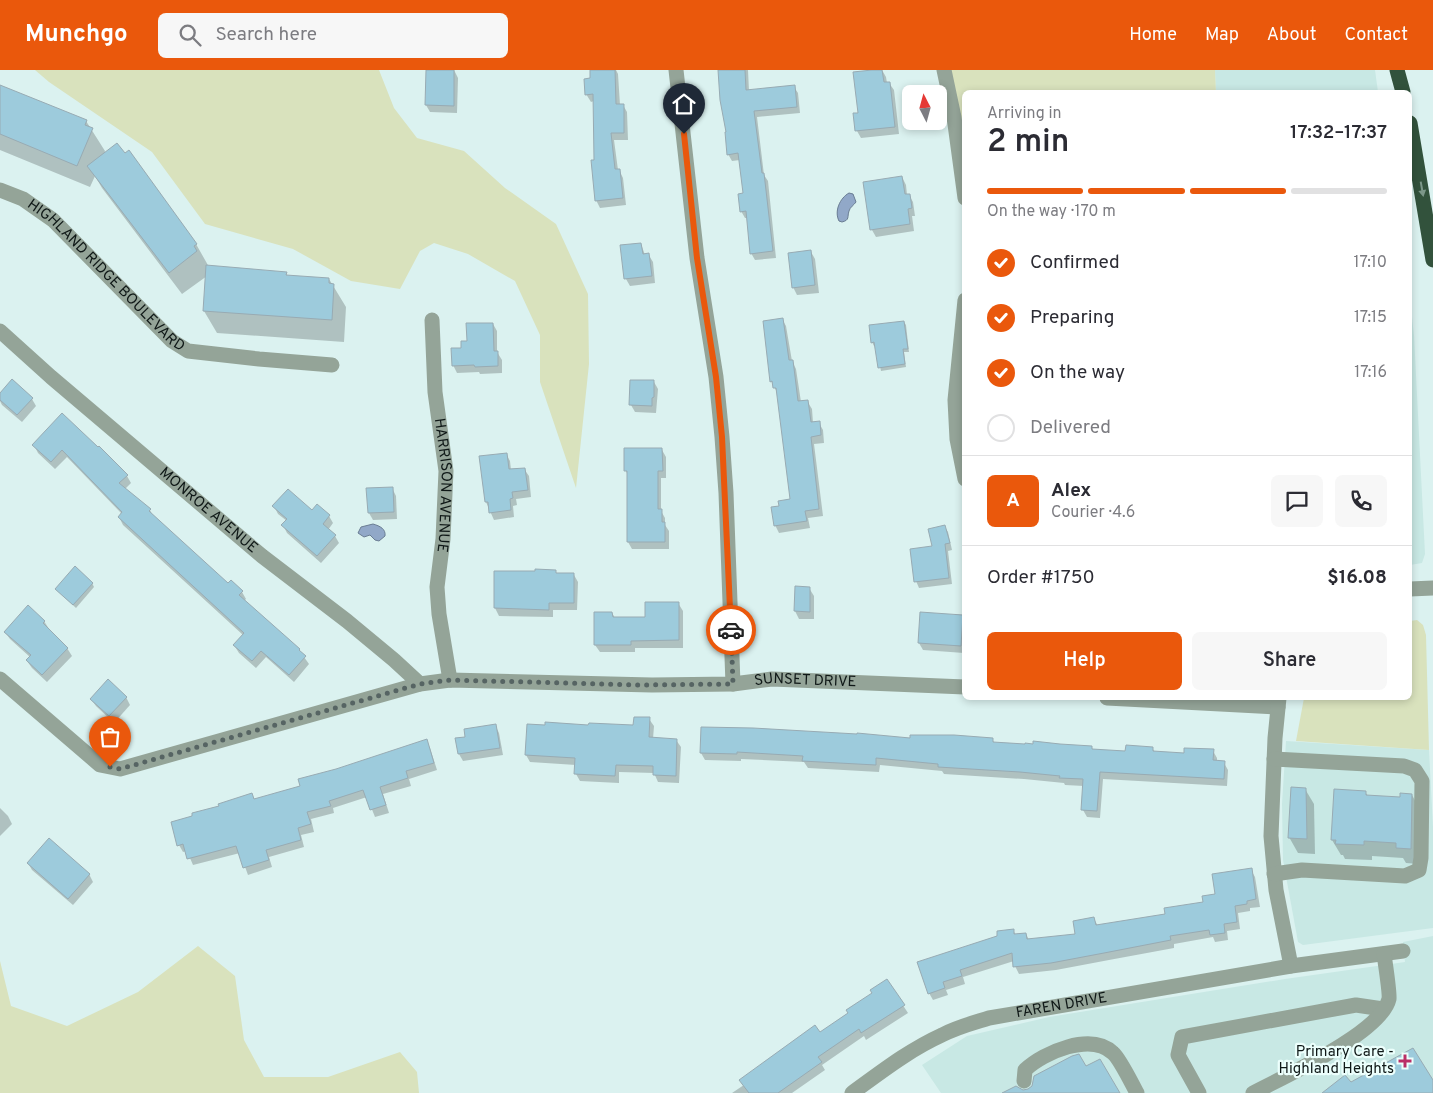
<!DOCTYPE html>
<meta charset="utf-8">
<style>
body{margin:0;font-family:Overpass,sans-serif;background:#f7f7f7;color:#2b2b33;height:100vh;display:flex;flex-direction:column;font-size:19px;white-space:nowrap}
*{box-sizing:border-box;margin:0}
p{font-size:16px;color:#7c7c81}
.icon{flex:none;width:28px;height:28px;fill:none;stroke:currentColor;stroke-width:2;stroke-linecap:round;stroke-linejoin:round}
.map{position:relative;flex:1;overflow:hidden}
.details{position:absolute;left:962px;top:20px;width:450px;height:610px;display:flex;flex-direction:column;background:#fff;border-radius:8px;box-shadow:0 2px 8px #0003}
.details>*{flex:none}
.needle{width:32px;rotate:354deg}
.tools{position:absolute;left:902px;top:15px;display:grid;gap:10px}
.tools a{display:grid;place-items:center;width:45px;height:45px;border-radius:8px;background:#fff;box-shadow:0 2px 8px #0003;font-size:25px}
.pin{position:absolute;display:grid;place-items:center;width:42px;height:42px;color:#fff;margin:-51px -21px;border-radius:50% 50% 50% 0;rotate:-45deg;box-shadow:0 0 5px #0007}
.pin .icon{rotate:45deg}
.courier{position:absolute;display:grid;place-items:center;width:50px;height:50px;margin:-25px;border:4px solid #ea580c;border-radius:50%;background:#fff;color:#222;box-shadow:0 1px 6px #0007}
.summary em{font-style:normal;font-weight:600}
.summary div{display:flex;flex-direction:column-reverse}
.summary{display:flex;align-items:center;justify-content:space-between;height:85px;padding:0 25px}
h1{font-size:32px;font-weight:600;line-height:38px}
.bar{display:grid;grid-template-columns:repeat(4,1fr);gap:8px 5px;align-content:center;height:60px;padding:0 25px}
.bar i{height:6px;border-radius:4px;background:#e1e1e2}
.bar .selected{background:#ea580c}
.bar p{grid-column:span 4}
.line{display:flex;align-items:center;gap:12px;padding:0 25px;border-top:1px solid #e1e1e2}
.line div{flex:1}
.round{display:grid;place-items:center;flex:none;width:52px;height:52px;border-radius:8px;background:#f7f7f7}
ol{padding:0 25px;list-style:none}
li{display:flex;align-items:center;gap:15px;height:55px}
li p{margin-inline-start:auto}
li .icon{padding:5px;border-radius:50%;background:#ea580c;color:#fff;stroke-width:4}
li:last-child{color:#7c7c81}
li i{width:28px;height:28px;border:2px solid #e1e1e2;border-radius:50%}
.cta{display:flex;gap:10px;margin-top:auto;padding:10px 25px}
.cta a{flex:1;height:58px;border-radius:8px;background:#ea580c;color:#fff;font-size:20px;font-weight:600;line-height:58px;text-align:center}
.cta a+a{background:#f7f7f7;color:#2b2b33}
header{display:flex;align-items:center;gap:30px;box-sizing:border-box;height:70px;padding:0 25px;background:#ea580c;color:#fff}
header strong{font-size:24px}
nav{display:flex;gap:28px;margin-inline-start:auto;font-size:18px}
.search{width:350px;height:45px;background:#f7f7f7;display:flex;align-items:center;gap:12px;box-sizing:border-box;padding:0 18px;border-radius:8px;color:#7c7c81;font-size:19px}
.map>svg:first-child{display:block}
.built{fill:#c8e8e4}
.green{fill:#d9e2bd}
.water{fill:#91a8c8;stroke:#6a7d93}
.shadow{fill:#0003}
.building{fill:#9dcbdc;stroke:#98abb3}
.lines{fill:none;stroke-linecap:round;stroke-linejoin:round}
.minor{stroke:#94a498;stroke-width:15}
.highway{stroke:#32523c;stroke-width:15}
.oneway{fill:#7c9789}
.done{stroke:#566463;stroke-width:5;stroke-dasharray:0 9}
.route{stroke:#ea580c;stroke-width:6}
.poi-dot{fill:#ba2f67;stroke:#ecfffc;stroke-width:2}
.labels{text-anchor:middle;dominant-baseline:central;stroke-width:4.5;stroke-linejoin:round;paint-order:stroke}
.street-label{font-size:15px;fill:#0f1817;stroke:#ecfffc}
.poi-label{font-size:15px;fill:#0f1817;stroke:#ecfffc;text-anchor:end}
</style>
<header>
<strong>Munchgo</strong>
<div class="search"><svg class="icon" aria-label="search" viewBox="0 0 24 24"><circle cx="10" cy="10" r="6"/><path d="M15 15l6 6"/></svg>Search here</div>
<nav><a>Home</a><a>Map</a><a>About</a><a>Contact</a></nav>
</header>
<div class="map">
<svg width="1433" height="1023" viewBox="0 0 1433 1023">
<rect width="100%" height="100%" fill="#dbf2f0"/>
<g class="built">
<polygon points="1215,0 1375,0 1378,22 1216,22"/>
<polygon points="1410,230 1414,265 1425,484 1422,493 1410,495"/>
<polygon points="1286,671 1429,680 1433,757 1433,858 1303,875 1298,872 1283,790 1282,734"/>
<polygon points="1433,866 1433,1023 941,1023 922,995 967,966 1049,947 1285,909 1405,892 1403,872"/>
</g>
<g class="green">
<polygon points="35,0 379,0 394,38 417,68 464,81 505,118 556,154 588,224 589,294 576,418 540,312 540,265 515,211 468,184 434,173 420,181 400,219 351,211 293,179 205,154 152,82 49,12"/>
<polygon points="950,0 1215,0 1216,22 965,22 965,67"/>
<polygon points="1417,550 1423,555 1426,565 1429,680 1296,671 1304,628 1410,628 1410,551"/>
<polygon points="198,876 235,906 244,970 264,1007 328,1007 400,982 417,1002 419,1023 0,1023 0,891 11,936 67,956 138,922"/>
</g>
<g class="water">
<path d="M 849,123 L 853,124 L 856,132 C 854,135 850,137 849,141 C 847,147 850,150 842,152 L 839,151 C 834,141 840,128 849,123 Z"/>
<path d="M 373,454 C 380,456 386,459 385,466 L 379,471 L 375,470 L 370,465 L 364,467 L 358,463 L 361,457 Z"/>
</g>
<g class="shadow">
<polygon points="427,0 454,0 458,8 457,43 430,42 426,35"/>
<polygon points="591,0 616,0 618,4 620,35 623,35 627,42 628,70 614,70 618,100 619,100 623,108 626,135 600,138 596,130 594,31 591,32 586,24 592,9"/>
<polygon points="720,0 748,0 749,21 794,17 798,23 800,43 757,47 764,105 768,111 776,188 755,190 751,183 747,148 745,148 741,141 745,125 740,90 732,91 728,84"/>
<polygon points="882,0 886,7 887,13 889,13 894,20 899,64 861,68 857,61 855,44 859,44"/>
<polygon points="0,16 86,51 105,81 104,85 196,174 209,197 286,203 287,206 329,209 346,237 344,272 217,263 204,241 207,206 182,224 102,118 95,106 90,117 0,80"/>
<polygon points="902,107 906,115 907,125 909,125 913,132 915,146 912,146 914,161 876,167 872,160"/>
<polygon points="641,174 645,185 648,184 653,192 655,213 630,216 626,209"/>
<polygon points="811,182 815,189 819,223 797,225 793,217"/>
<polygon points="782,249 786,256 792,291 796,299 801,332 807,331 812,339 813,353 819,353 823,360 824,373 814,374 823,446 808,448 810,458 779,463 775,455 780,437 792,430 778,324 771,311"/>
<polygon points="904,252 906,255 909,282 904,282 906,297 881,301 876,276 874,276 872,272"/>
<polygon points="493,254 497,261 497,282 502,290 502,303 480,304 479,302 457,303 453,295 462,279"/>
<polygon points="654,312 658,319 656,343 635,342 631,335"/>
<polygon points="0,325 32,329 36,336 22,352 2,335 0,331"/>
<polygon points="62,345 127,406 131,413 125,419 150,440 154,448 228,514 242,522 246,529 244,531 299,580 309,594 294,612 266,587 256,598 239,583 234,575 243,565 123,455 119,447 122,444 67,387 55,399 38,383 34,375"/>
<polygon points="626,380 662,380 666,387 666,408 661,408 661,441 665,448 665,455 669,461 669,479 632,479 628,472 628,406 626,401"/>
<polygon points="506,384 510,391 511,400 524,399 529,406 531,427 516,429 517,435 513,436 514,447 494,450 486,432 481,387"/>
<polygon points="392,418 396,426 397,449 373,450 369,443"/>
<polygon points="274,436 312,442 329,446 333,453 328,460 335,466 339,473 321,493 287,463 283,455 287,451 278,444"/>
<polygon points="944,456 948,462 952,480 948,481 952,514 919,518 916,511"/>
<polygon points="555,501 557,504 574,505 578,512 577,540 553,540 553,547 499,546 495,538 496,502"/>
<polygon points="92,513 94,517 76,538 56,519"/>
<polygon points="796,517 809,518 814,526 814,549 799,549 795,541"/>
<polygon points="678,533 683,541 683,578 635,578 635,582 600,582 595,575 612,543 615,548 647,548"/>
<polygon points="963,547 965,550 964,583 923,580 919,573"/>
<polygon points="44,551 49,559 67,578 72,586 47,612 32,598 27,591 30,587 10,569 5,562"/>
<polygon points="126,627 130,635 114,653 96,636 91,629"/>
<polygon points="649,649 654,656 653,669 676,670 681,677 679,713 658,712 654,703 619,702 619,713 580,711 576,704 576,695 530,692 526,685 635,657"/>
<polygon points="495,655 499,663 503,685 463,691 459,684 467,668"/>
<polygon points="911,669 992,669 995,674 1091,677 1094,681 1126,683 1152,678 1155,682 1185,684 1213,681 1217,688 1217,692 1224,693 1228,700 1227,716 1103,709 1100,748 1087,747 1083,740 1084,716 1065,715 1064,713 1024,709 944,704 942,701 880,695 879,702 808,698 804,692 741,689 741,691 705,690 701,683"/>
<polygon points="426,671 430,678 437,700 409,709 411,716 383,724 389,743 375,747 367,727 333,738 334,743 311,749 314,762 301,765 304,777 269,787 272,797 248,805 240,783 193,795 187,781 183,782 179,775 220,737 252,725 255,730 301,717 336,700"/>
<polygon points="1305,719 1314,734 1315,784 1298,783 1289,767"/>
<polygon points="1365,722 1368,726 1401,728 1412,725 1420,740 1419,794 1406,793 1403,788 1372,786 1372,790 1345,789 1343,785 1341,785 1332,770"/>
<polygon points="0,738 8,746 12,754 0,766"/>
<polygon points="28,793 89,804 93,812 73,835 32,800"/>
<polygon points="1251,800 1255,807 1260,837 1250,838 1250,841 1238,843 1240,859 1227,861 1228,870 1215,872 1213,867 1174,874 1174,878 1109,890 1056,900 1019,904 1015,896 1014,891 963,907 965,914 946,920 948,925 933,930 929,923 998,867 1013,860 1016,865 1026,864 1029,870 1076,865 1094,849 1098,856 1167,845 1204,833"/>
<polygon points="887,911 908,943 866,970 864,966 822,995 825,1000 792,1023 732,1023 849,944"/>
</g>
<g class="building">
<polygon points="426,0 454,0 454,36 425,35"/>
<polygon points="590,0 615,0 616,34 624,34 624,63 611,63 615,99 620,99 623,128 595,131 591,90 594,90 593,24 585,25 584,9 590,8"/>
<polygon points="718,0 745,0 746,20 795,15 797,37 754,41 762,103 764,103 773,181 750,184 746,141 740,142 738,124 743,123 738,83 727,85 725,62 726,62 720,30"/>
<polygon points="872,0 882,0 884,12 890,12 895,57 855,61 853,43 858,43 853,2"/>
<polygon points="0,15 87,50 85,55 93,58 77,96 0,64"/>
<polygon points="117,73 125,83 129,80 197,174 194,176 197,181 169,203 87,96"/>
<polygon points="902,106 905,124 910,124 912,138 908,139 910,154 870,160 863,112"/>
<polygon points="641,173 643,184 649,183 652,206 624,209 620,175"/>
<polygon points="811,180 815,215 792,218 788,183"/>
<polygon points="206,195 287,202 286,205 329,208 329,213 334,214 332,250 203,241"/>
<polygon points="783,248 789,290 793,290 798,331 808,330 811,352 820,351 821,365 811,367 819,439 805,441 807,451 774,456 771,437 779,436 778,431 790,429 776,318 773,318 772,311 770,312 763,251"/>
<polygon points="904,251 908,279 903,279 905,294 878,298 874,272 871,273 869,255"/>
<polygon points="466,253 493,253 494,281 498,281 498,296 475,297 474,295 452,296 451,278 461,278 461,271 467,271"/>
<polygon points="12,309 33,328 17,345 0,330 0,323"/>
<polygon points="630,310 654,310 654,327 652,328 652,336 629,335"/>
<polygon points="62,343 98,377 99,376 128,405 119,413 151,439 149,441 228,513 231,510 243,521 239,525 300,579 299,580 306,586 289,605 261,581 252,591 233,575 244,563 118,447 122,442 62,380 51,392 32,375"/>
<polygon points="624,378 662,378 663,401 658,401 658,439 662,439 662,452 665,452 665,472 627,472 627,401 624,401"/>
<polygon points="507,383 509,399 525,398 528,420 512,422 513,428 510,429 511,440 489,443 488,432 485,432 479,386"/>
<polygon points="393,417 394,442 368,443 366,418"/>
<polygon points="288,419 312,440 317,434 330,445 323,454 336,465 317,486 281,455 287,449 272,436"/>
<polygon points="945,455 950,473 945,474 949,508 914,512 910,479 932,476 928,459"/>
<polygon points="75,496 93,513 73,535 55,519"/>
<polygon points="535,499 556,500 556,503 574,503 574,533 549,533 549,540 494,538 494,501 535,501"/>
<polygon points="795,516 810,517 810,542 794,541"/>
<polygon points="645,532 679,532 679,570 631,571 631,575 594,575 594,542 612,542 613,547 645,547"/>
<polygon points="28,535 45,551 43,553 68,578 42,605 26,590 31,585 4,562"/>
<polygon points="920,542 963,545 961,576 918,573"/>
<polygon points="108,609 127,627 109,646 90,629"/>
<polygon points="634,647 650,647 649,667 677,669 676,706 653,705 653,696 616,695 615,706 574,704 575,688 525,685 527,654 545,655 545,652 588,655 589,653 633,655"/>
<polygon points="496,654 500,678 458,684 455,668 465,667 464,659"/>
<polygon points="701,657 753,658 857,664 857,663 910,668 910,665 954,665 993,668 993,672 1025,674 1025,673 1033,674 1033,671 1060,674 1092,676 1092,679 1125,681 1126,675 1153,677 1153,681 1184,683 1184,678 1214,679 1213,690 1225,691 1224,709 1100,702 1097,741 1081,740 1083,709 1059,708 1060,706 1020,702 938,697 938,694 876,688 876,695 802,691 803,686 737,682 737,684 700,683"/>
<polygon points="427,669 434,693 406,701 408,708 380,717 386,735 370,740 363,720 329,731 331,736 307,742 311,754 298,758 301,770 266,780 269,790 243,798 236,776 187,789 183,774 177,776 171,752 192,746 192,743 219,736 218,734 252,723 254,729 300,716 298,709 336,699"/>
<polygon points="1291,717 1306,718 1307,769 1288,768"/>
<polygon points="1334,719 1366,721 1366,725 1400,727 1400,723 1412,724 1411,779 1396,778 1396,773 1364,771 1364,775 1335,774 1336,770 1331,770"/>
<polygon points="49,768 90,804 68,829 27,793"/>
<polygon points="1252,798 1256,829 1247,831 1247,834 1235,836 1237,852 1224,854 1225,863 1210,865 1209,860 1170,866 1171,870 1104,883 1051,893 1013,897 1012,883 960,900 962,906 943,912 945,918 928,924 917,892 997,866 997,861 1014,859 1014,864 1026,863 1027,869 1075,864 1073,851 1094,847 1096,855 1165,844 1164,838 1203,832 1202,826 1215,824 1212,804"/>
<polygon points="887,909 905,935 861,963 859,959 818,987 822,992 778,1023 749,1023 739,1010 815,955 820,962 848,943 846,940 872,923 870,920"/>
<polygon points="1413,978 1433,1010 1433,1023 1322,1023 1345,1005 1351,1012"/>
<polygon points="1079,984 1086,996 1100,989 1120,1023 1002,1023 1016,1016 1023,1020 1028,1019 1032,1016 1034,1006 1072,986"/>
</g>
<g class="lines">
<g class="minor">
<polyline points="676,0 697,188 716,307 722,367 726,423 733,614"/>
<polyline points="944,0 954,47 965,128"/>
<path id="s1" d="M 0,120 L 23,129 L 53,150 L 172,271 L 188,281 L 259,289 L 332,295"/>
<polyline points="965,230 955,330 957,369 965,409"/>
<path id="s2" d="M 432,250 L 435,322 L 446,401 L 443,469 L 437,517 L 439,544 L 450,610"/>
<path id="s3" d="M 0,261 L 51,307 L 262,486 L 347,551 L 394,590 L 420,614"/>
<polyline points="1410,519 1433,518"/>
<path id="s4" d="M 0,609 L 100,695 L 120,699 L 420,614 L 450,610 L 652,615 L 733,614 L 772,609 L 965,617"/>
<polyline points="1107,628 1278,637"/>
<polyline points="1279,628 1275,668 1271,766 1276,820 1291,896"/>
<polyline points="1274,689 1404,696 1415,700 1422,711 1421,788 1419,800 1405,806 1302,800 1274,804"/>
<path d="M 1024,1011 L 1025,1000 C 1044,982 1091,962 1113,983 C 1120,989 1132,1014 1137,1023"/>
<path id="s5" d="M 852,1023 C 881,1002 909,980 942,965 C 957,957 973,953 989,948 L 1291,896 L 1403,881"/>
<polyline points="1199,1023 1178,985 1182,967 1356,935 1383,939"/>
<path d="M 1253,1023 C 1283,1007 1381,963 1389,929 C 1390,923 1385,892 1384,884"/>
</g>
<g class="highway">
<polyline points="1397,0 1403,22"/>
<polyline points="1410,53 1433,190"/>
</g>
</g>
<defs><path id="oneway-solid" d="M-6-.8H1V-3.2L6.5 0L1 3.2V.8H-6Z" transform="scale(1.25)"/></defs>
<use class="oneway" href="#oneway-solid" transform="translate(1422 119) rotate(80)"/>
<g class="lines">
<polyline class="done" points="110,697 120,699 420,614 450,610 640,615 733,614 731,560"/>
<polyline class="route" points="684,64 697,188 716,307 722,367 731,560"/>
</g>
<path class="poi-dot" d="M1402.5 983.5h5v5h5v5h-5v5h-5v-5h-5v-5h5z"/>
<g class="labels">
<g class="street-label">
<text stroke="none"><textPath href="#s1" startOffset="138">HIGHLAND RIDGE BOULEVARD</textPath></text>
<text stroke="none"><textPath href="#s2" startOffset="166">HARRISON AVENUE</textPath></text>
<text stroke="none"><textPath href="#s3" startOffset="275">MONROE AVENUE</textPath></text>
<text stroke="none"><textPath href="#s4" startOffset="850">SUNSET DRIVE</textPath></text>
<text stroke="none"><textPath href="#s5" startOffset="231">FAREN DRIVE</textPath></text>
</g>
<g class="poi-label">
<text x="1394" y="982">Primary Care -<tspan x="1394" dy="17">Highland Heights</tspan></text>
</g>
</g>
</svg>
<div class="tools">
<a><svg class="needle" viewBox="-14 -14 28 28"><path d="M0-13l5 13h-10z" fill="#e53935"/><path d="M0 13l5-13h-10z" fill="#7c7c81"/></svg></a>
</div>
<div class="pin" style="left:110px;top:697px;background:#ea580c"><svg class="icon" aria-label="bag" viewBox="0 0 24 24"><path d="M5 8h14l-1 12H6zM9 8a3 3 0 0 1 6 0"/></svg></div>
<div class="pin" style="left:684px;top:64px;background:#1f2937"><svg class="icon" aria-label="home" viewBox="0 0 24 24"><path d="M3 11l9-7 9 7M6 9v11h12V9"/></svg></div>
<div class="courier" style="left:731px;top:560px"><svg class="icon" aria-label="car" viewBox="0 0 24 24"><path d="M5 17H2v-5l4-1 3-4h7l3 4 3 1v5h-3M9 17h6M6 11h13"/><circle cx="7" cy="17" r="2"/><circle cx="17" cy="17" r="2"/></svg></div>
<section class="details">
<div class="summary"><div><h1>2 min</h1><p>Arriving in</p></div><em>17:32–17:37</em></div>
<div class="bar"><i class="selected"></i><i class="selected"></i><i class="selected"></i><i></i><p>On the way · 170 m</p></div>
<ol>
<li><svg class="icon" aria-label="check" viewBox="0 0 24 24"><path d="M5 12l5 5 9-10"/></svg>Confirmed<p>17:10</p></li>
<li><svg class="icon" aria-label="check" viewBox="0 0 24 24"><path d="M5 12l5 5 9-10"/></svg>Preparing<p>17:15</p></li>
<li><svg class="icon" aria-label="check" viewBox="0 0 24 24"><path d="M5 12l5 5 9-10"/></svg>On the way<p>17:16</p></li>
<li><i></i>Delivered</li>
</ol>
<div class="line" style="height:90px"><b class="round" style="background:#ea580c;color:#fff">A</b><div><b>Alex</b><p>Courier · 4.6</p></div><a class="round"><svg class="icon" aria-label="chat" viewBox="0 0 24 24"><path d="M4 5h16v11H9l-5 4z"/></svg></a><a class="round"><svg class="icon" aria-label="phone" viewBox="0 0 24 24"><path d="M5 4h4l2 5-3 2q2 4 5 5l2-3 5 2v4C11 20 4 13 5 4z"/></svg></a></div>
<div class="line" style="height:65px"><div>Order #1750</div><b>$16.08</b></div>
<div class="cta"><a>Help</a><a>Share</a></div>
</section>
</div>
